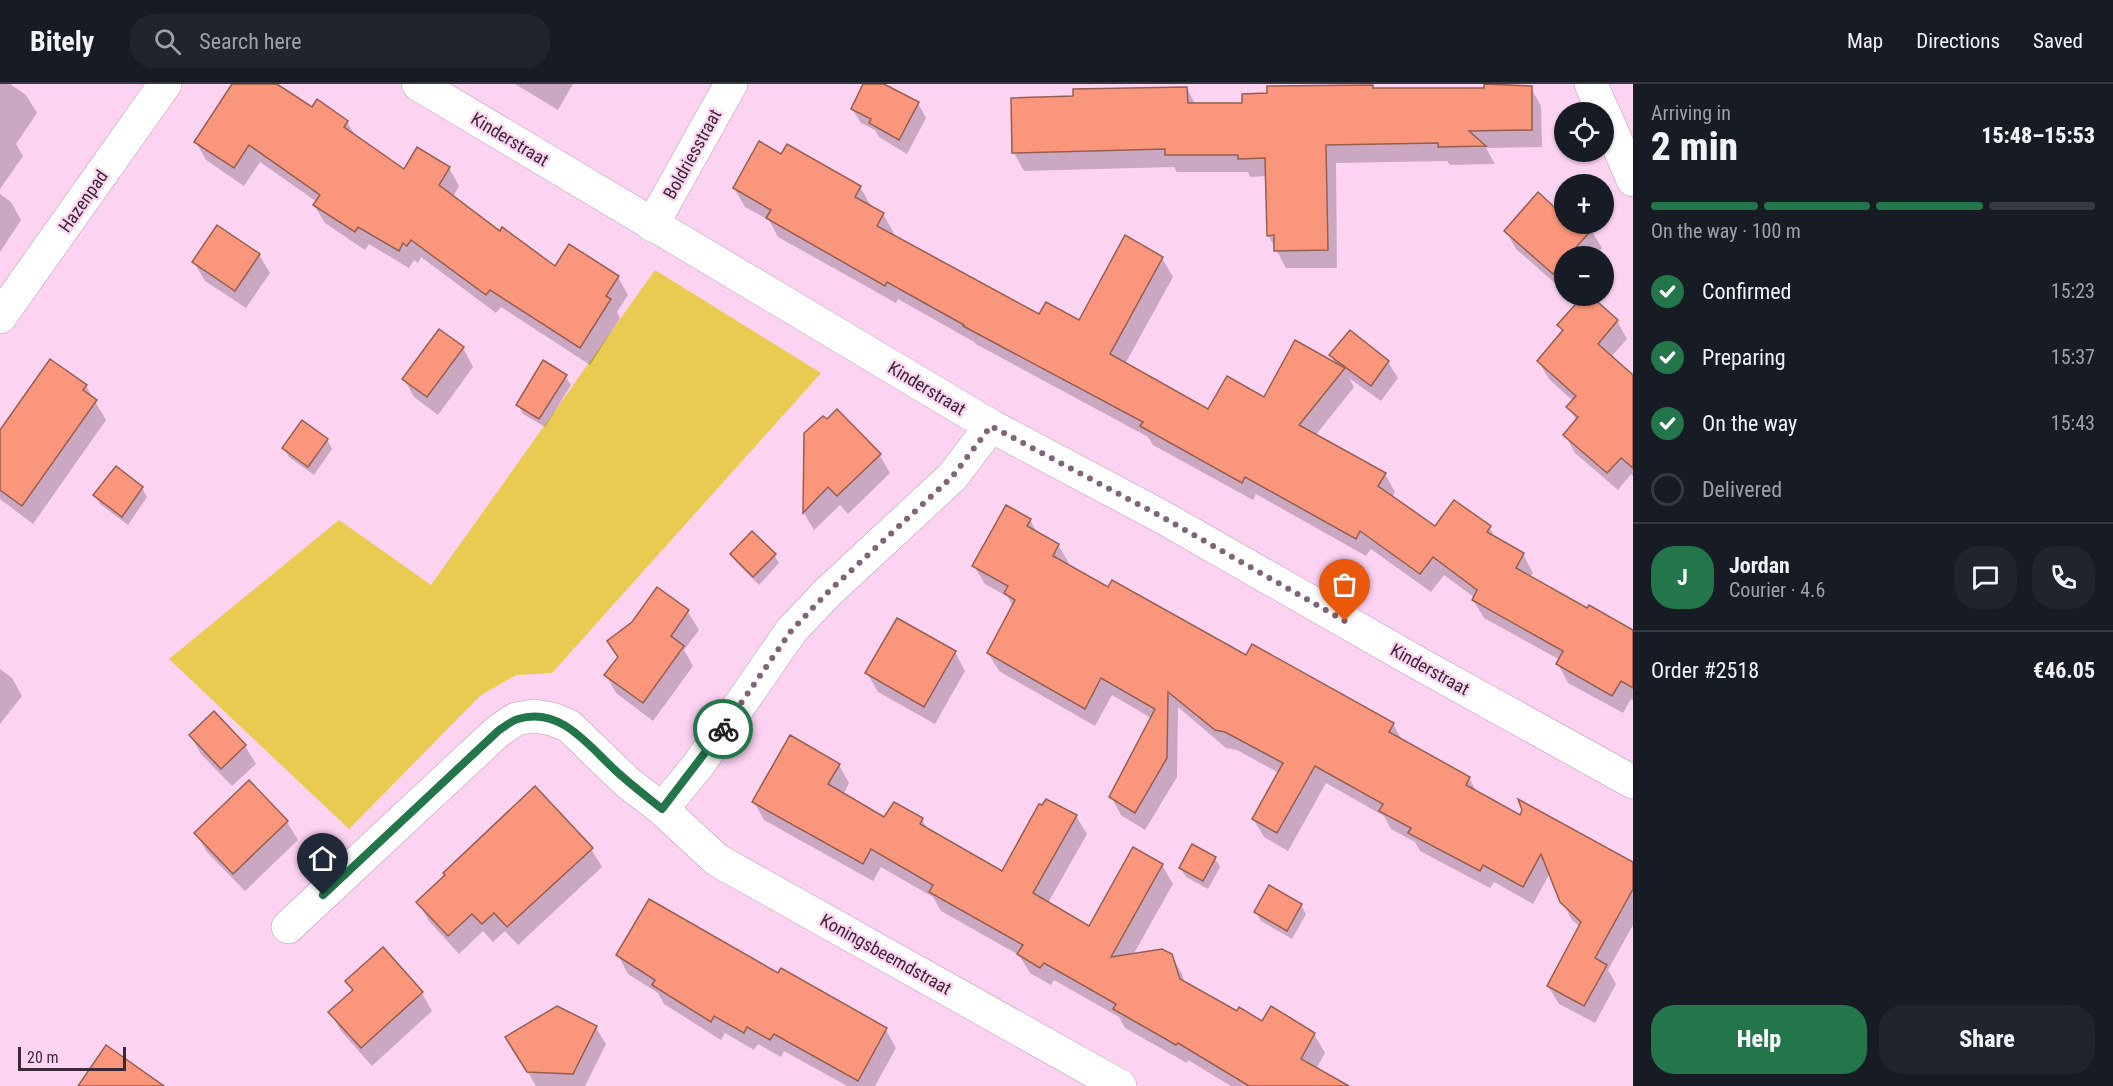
<!DOCTYPE html>
<meta charset="utf-8">
<style>
body{margin:0;font-family:"Roboto Condensed",sans-serif;background:#20242c;color:#f1f3f6;height:100vh;display:flex;flex-direction:column;font-size:22px;white-space:nowrap}
*{box-sizing:border-box;margin:0}
p{font-size:20px;color:#9ea1a6}
.icon{flex:none;width:33px;height:33px;fill:none;stroke:currentColor;stroke-width:2;stroke-linecap:round;stroke-linejoin:round}
.map{position:relative;flex:1;overflow:hidden}
.side{display:flex;flex-direction:column;background:#171b24;width:480px}
.side>*{flex:none}
.controls{position:absolute;left:1554px;top:18px;display:grid;gap:12px}
.controls a{display:grid;place-items:center;width:60px;height:60px;border-radius:50%;background:#171b24;box-shadow:0 2px 4px #0004;font-size:30px}
.scale{position:absolute;left:18px;bottom:15px;width:108px;box-sizing:border-box;padding-left:6px;border:3px solid #3c2938;border-top:0;font-size:16px;line-height:21px;white-space:nowrap;color:#3c2938;-webkit-text-stroke:4px #fdd3f2;paint-order:stroke}
.pin{position:absolute;display:grid;place-items:center;width:51px;height:51px;color:#fff;margin:-62px -26px;border-radius:50% 50% 50% 0;rotate:-45deg;box-shadow:0 0 6px #0007}
.pin .icon{rotate:45deg}
.courier{position:absolute;display:grid;place-items:center;width:60px;height:60px;margin:-30px;border:4px solid #227649;border-radius:50%;background:#fff;color:#222;box-shadow:0 2px 8px #0007}
.head em{font-style:normal;font-weight:800}
.head div{display:flex;flex-direction:column-reverse}
.head{display:flex;align-items:center;justify-content:space-between;height:102px;padding:0 18px}
h1{font-size:39px;font-weight:800;line-height:45px}
.bar{display:grid;grid-template-columns:repeat(4,1fr);gap:9px 6px;align-content:center;height:72px;padding:0 18px}
.bar i{height:8px;border-radius:4px;background:#363941}
.bar .current{background:#227649}
.bar p{grid-column:span 4}
.line{display:flex;align-items:center;gap:15px;padding:0 18px;border-top:2px solid #363941}
.line div{flex:1}
.round{display:grid;place-items:center;flex:none;width:63px;height:63px;border-radius:24px;background:#20242c}
ol{padding:0 18px;list-style:none}
li{display:flex;align-items:center;gap:18px;height:66px}
li p{margin-inline-start:auto}
li .icon{padding:6px;border-radius:50%;background:#227649;color:#fff;stroke-width:4}
li:last-child{color:#9ea1a6}
li i{width:33px;height:33px;border:3px solid #363941;border-radius:50%}
.button{display:flex;gap:12px;margin-top:auto;padding:12px 18px}
.button a{flex:1;height:69px;border-radius:24px;background:#227649;color:#fff;font-size:24px;font-weight:800;line-height:69px;text-align:center}
.button a+a{background:#20242c;color:#f1f3f6}
header{display:flex;align-items:center;gap:36px;box-sizing:border-box;height:84px;padding:0 30px;background:#171b24;border-bottom:2px solid #363941}
header strong{font-size:28px}
nav{display:flex;gap:33px;margin-inline-start:auto;font-size:21px}
.search{width:420px;height:54px;background:#20242c;display:flex;align-items:center;gap:15px;box-sizing:border-box;padding:0 21px;border-radius:24px;color:#9ea1a6;font-size:22px}
main{display:flex;flex:1;min-height:0}
.map>svg:first-child{display:block}
.green{fill:#e9cb52}
.shadow{fill:#0003}
.building{fill:#fa967b;stroke:#965e50;stroke-width:1.5}
.lines{fill:none;stroke-linecap:round;stroke-linejoin:round}
.minor-casing{stroke:#c594b9;stroke-width:34}
.minor{stroke:#fff;stroke-width:33}
.done{stroke:#806479;stroke-width:6;stroke-dasharray:0 10.8}
.route{stroke:#227649;stroke-width:8}
.labels{text-anchor:middle;dominant-baseline:central;stroke-width:4.5;stroke-linejoin:round;paint-order:stroke}
.street-label{font-size:18px;fill:#3c2938;stroke:#fdd3f2}
</style>
<header>
<strong>Bitely</strong>
<div class="search"><svg class="icon" aria-label="search" viewBox="0 0 24 24"><circle cx="10" cy="10" r="6"/><path d="M15 15l6 6"/></svg>Search here</div>
<nav><a>Map</a><a>Directions</a><a>Saved</a></nav>
</header>
<main>
<div class="map">
<svg width="1633" height="1002" viewBox="0 0 1633 1002">
<rect width="100%" height="100%" fill="#fdd3f2"/>
<polygon class="green" points="655,186 821,289 552,589 516,591 481,611 349,745 169,575 339,436 431,501"/>
<g class="shadow">
<polygon points="0,0 10,0 26,11 37,29 16,60 23,72 0,105"/>
<polygon points="234,0 274,0 312,25 347,38 356,53 404,87 449,84 459,102 453,113 500,149 555,184 618,193 628,211 617,228 620,234 590,281 501,223 496,229 421,173 418,179 414,176 409,184 369,160 365,166 325,139 314,121 317,118 260,78 244,102 206,76 196,58"/>
<polygon points="515,0 573,0 558,26"/>
<polygon points="865,0 881,0 918,19 926,34 907,70 879,53 875,46 861,39 852,25"/>
<polygon points="1509,0 1511,4 1531,4 1541,22 1542,63 1486,64 1495,80 1450,81 1447,77 1336,79 1337,184 1286,184 1268,151 1267,92 1250,93 1248,88 1177,88 1174,83 1024,87 1014,69 1075,13 1187,5 1196,21 1244,21 1374,6 1486,5 1486,1"/>
<polygon points="782,72 860,103 871,122 883,130 894,149 892,152 1040,232 1079,238 1162,174 1173,193 1125,280 1209,327 1264,315 1336,281 1331,271 1388,278 1398,294 1381,317 1349,294 1354,303 1315,352 1385,390 1395,408 1392,414 1436,444 1489,443 1496,455 1523,470 1533,489 1530,494 1588,526 1633,547 1633,616 1631,615 1623,629 1568,599 1558,580 1560,576 1484,534 1473,516 1475,514 1444,491 1431,508 1371,465 1366,472 1256,410 1253,416 1153,361 1148,353 976,260 974,258 898,215 896,219 778,153 769,136 745,123 734,104"/>
<polygon points="0,110 11,118 21,136 0,168"/>
<polygon points="1561,119 1564,122 1564,140 1584,140 1591,146 1602,164 1595,172 1564,172 1564,207 1516,165 1506,147 1556,126"/>
<polygon points="259,171 270,189 246,224 205,197 194,178"/>
<polygon points="1585,212 1589,212 1617,237 1627,255 1611,273 1633,293 1633,392 1631,390 1618,406 1575,369 1565,351 1577,337 1568,323 1573,317 1549,295 1538,277 1563,249 1559,241"/>
<polygon points="463,264 473,283 438,331 414,313 404,295"/>
<polygon points="565,292 571,301 545,343 523,330 518,321"/>
<polygon points="86,302 106,336 33,440 0,415 0,348"/>
<polygon points="806,350 879,370 890,389 848,430 840,421 814,446 804,429"/>
<polygon points="327,356 332,365 314,391 289,373 284,364"/>
<polygon points="142,404 147,413 128,441 100,420 95,411"/>
<polygon points="1030,436 1038,450 1058,461 1069,479 1067,481 1109,505 1246,573 1393,640 1403,658 1469,694 1478,710 1520,734 1633,780 1633,841 1608,886 1616,900 1595,939 1559,920 1548,902 1580,843 1572,836 1562,817 1550,789 1533,820 1494,798 1490,804 1420,767 1415,758 1391,745 1384,732 1326,699 1288,767 1264,753 1253,735 1279,689 1237,666 1226,664 1178,623 1177,693 1145,746 1121,731 1111,713 1151,634 1112,611 1095,642 999,587 988,569 1013,523 1008,513 985,500 974,482"/>
<polygon points="732,470 774,471 779,479 759,501 737,479"/>
<polygon points="657,505 688,528 699,546 684,566 693,582 653,637 616,609 606,591 618,574 609,558 633,539"/>
<polygon points="955,568 965,587 935,640 878,608 867,589"/>
<polygon points="0,585 12,594 22,612 0,640"/>
<polygon points="191,652 245,662 256,680 232,702 201,670"/>
<polygon points="839,681 849,699 843,711 885,735 922,735 928,747 1002,789 1076,732 1087,750 1048,819 1090,844 1162,781 1173,800 1133,871 1171,871 1182,890 1185,900 1237,929 1262,939 1271,924 1314,950 1325,969 1316,985 1346,1002 1231,1002 1188,976 1187,979 1125,944 1119,933 1054,896 1051,901 1030,889 1019,871 941,827 933,813 881,783 873,797 764,736 754,718"/>
<polygon points="287,738 298,756 245,807 207,768 196,749"/>
<polygon points="591,765 602,783 518,861 505,847 493,858 483,847 459,870 429,837 418,818"/>
<polygon points="1215,774 1220,783 1208,805 1186,793 1180,784"/>
<polygon points="1301,821 1306,830 1292,855 1261,837 1256,828"/>
<polygon points="618,871 778,891 886,946 896,964 875,1002 847,1002 784,967 781,973 758,960 754,966 725,949 721,956 664,920 658,909 628,890"/>
<polygon points="347,898 422,909 432,927 372,982 341,947 330,928 353,908"/>
<polygon points="596,944 606,960 585,1002 536,1002 517,970"/>
</g>
<g class="building">
<polygon points="232,0 277,0 312,23 317,15 348,37 344,43 404,85 417,63 450,83 439,101 500,147 502,143 555,182 569,160 619,192 606,212 611,215 580,264 490,206 486,211 411,156 407,162 403,159 399,167 358,143 355,148 313,121 320,111 249,61 234,84 194,58"/>
<polygon points="863,0 884,0 919,18 899,56 869,39 871,35 851,25"/>
<polygon points="1484,0 1532,2 1532,46 1469,47 1486,62 1438,63 1438,59 1326,61 1328,166 1274,167 1274,151 1267,152 1265,74 1238,75 1238,71 1165,71 1165,65 1012,69 1011,14 1073,12 1073,5 1187,3 1188,19 1242,19 1242,10 1267,9 1267,2 1373,1 1373,4 1484,4"/>
<polygon points="759,57 781,70 787,60 861,102 855,113 884,129 877,142 1039,230 1046,218 1079,236 1125,151 1163,173 1110,270 1208,325 1227,292 1264,313 1295,256 1345,284 1299,341 1386,389 1378,402 1435,442 1454,416 1491,442 1487,448 1524,469 1516,484 1587,524 1589,521 1633,546 1633,604 1621,597 1612,612 1556,580 1563,567 1472,516 1477,506 1433,473 1420,490 1360,447 1356,455 1245,393 1242,399 1140,342 1143,338 963,242 964,241 887,198 885,202 766,134 771,126 733,104"/>
<polygon points="1538,108 1564,132 1564,140 1597,140 1568,172 1564,172 1564,177 1553,190 1504,147"/>
<polygon points="217,141 260,170 235,207 192,178"/>
<polygon points="1583,212 1591,212 1618,236 1598,260 1633,291 1633,384 1621,374 1607,389 1563,351 1578,333 1566,323 1576,312 1537,277 1563,246 1557,241"/>
<polygon points="439,245 464,263 427,313 402,295"/>
<polygon points="1350,246 1389,277 1371,302 1329,271"/>
<polygon points="50,275 87,301 83,306 97,316 22,422 0,406 0,346"/>
<polygon points="543,276 567,291 539,335 516,321"/>
<polygon points="837,325 881,370 837,412 828,403 803,429 804,349 823,332 827,335"/>
<polygon points="302,336 328,355 308,383 282,364"/>
<polygon points="116,382 143,403 122,433 93,411"/>
<polygon points="1006,421 1031,435 1027,442 1059,460 1053,472 1108,503 1112,496 1246,571 1252,560 1394,639 1389,648 1470,693 1466,701 1520,731 1522,726 1518,715 1633,778 1633,805 1595,874 1607,881 1584,922 1547,902 1581,838 1560,818 1541,770 1523,803 1483,781 1480,787 1408,749 1411,744 1379,727 1383,720 1315,682 1277,749 1252,735 1283,679 1225,648 1215,646 1168,608 1167,674 1135,729 1109,713 1155,625 1101,594 1085,625 987,569 1015,516 1004,509 1008,502 972,482"/>
<polygon points="752,447 776,470 753,493 730,470"/>
<polygon points="657,503 689,526 671,552 684,562 643,619 604,591 618,573 607,557 632,538"/>
<polygon points="897,534 956,567 924,623 865,589"/>
<polygon points="214,627 246,661 221,685 189,651"/>
<polygon points="790,651 840,680 828,700 884,733 894,718 923,734 920,740 1002,787 1039,720 1042,721 1046,715 1077,731 1033,809 1089,842 1133,763 1163,780 1111,873 1162,865 1172,870 1180,895 1237,927 1239,923 1262,937 1271,922 1315,949 1301,975 1349,1002 1249,1002 1178,959 1176,961 1113,925 1116,920 1044,879 1040,884 1017,870 1023,861 929,808 933,801 871,765 863,780 752,718"/>
<polygon points="249,696 288,737 233,790 194,749"/>
<polygon points="535,702 593,764 507,843 494,829 482,840 472,830 448,852 416,818 445,791 443,789"/>
<polygon points="1192,760 1216,773 1203,797 1179,784"/>
<polygon points="1269,801 1302,820 1287,847 1254,828"/>
<polygon points="649,815 778,889 781,884 887,944 858,997 774,950 770,956 747,943 744,949 714,932 711,938 652,901 655,896 616,871"/>
<polygon points="383,863 423,908 361,964 328,928 353,906 345,897"/>
<polygon points="557,922 597,942 573,990 527,988 505,953"/>
<polygon points="106,961 164,1002 78,1002"/>
</g>
<g class="lines">
<defs>
<g id="minor">
<polyline points="418,0 991,342 1164,434 1425,583 1633,698"/>
<polyline points="1591,0 1603,28"/>
<polyline points="1604,29 1633,96"/>
<polyline points="652,141 731,0"/>
<polyline points="0,233 165,0"/>
<polyline points="662,725 699,680 791,547 828,508 952,393 991,342"/>
<polyline points="288,843 498,647 516,635 534,632 552,635 569,642 627,698 662,725 717,776 1120,1002"/>
</g>
</defs>
<use href="#minor" class="minor-casing"/>
<use href="#minor" class="minor"/>
</g>
<g class="lines">
<polyline class="done" points="723,645 791,547 828,508 952,393 991,342 1164,434 1345,537"/>
<path class="route" d="M 323,811 L 498,647 C 504,643 511,637 518,635 C 560,622 588,661 615,686 C 630,700 646,712 662,725 L 723,645"/>
</g>
<g class="labels">
<g class="street-label">
<text transform="translate(510 55) rotate(31)">Kinderstraat</text>
<text transform="translate(692 70) rotate(-61)">Boldriesstraat</text>
<text transform="translate(83 117) rotate(-55)">Hazenpad</text>
<text transform="translate(927 304) rotate(31)">Kinderstraat</text>
<text transform="translate(1430 585) rotate(29)">Kinderstraat</text>
<text transform="translate(886 870) rotate(29)">Koningsbeemdstraat</text>
</g>
</g>
</svg>
<div class="controls">
<a><svg class="icon" aria-label="locate" viewBox="0 0 24 24"><circle cx="12" cy="12" r="6"/><path d="M12 2v4M12 18v4M2 12h4M18 12h4"/></svg></a>
<a>+</a>
<a>−</a>
</div>
<div class="scale">20 m</div>
<div class="pin" style="left:1345px;top:537px;background:#ea580c"><svg class="icon" aria-label="bag" viewBox="0 0 24 24"><path d="M5 8h14l-1 12H6zM9 8a3 3 0 0 1 6 0"/></svg></div>
<div class="pin" style="left:323px;top:811px;background:#1f2937"><svg class="icon" aria-label="home" viewBox="0 0 24 24"><path d="M3 11l9-7 9 7M6 9v11h12V9"/></svg></div>
<div class="courier" style="left:723px;top:645px"><svg class="icon" aria-label="bike" viewBox="0 0 24 24"><circle cx="6" cy="16" r="4"/><circle cx="18" cy="16" r="4"/><path d="M6 16l4-8h5l3 8M10 8l3 8H6M13 5h3"/></svg></div>
</div>
<section class="side">
<div class="head"><div><h1>2 min</h1><p>Arriving in</p></div><em>15:48–15:53</em></div>
<div class="bar"><i class="current"></i><i class="current"></i><i class="current"></i><i></i><p>On the way · 100 m</p></div>
<ol>
<li><svg class="icon" aria-label="check" viewBox="0 0 24 24"><path d="M5 12l5 5 9-10"/></svg>Confirmed<p>15:23</p></li>
<li><svg class="icon" aria-label="check" viewBox="0 0 24 24"><path d="M5 12l5 5 9-10"/></svg>Preparing<p>15:37</p></li>
<li><svg class="icon" aria-label="check" viewBox="0 0 24 24"><path d="M5 12l5 5 9-10"/></svg>On the way<p>15:43</p></li>
<li><i></i>Delivered</li>
</ol>
<div class="line" style="height:108px"><b class="round" style="background:#227649;color:#fff">J</b><div><b>Jordan</b><p>Courier · 4.6</p></div><a class="round"><svg class="icon" aria-label="chat" viewBox="0 0 24 24"><path d="M4 5h16v11H9l-5 4z"/></svg></a><a class="round"><svg class="icon" aria-label="phone" viewBox="0 0 24 24"><path d="M5 4h4l2 5-3 2q2 4 5 5l2-3 5 2v4C11 20 4 13 5 4z"/></svg></a></div>
<div class="line" style="height:78px"><div>Order #2518</div><b>€46.05</b></div>
<div class="button"><a>Help</a><a>Share</a></div>
</section>
</main>
